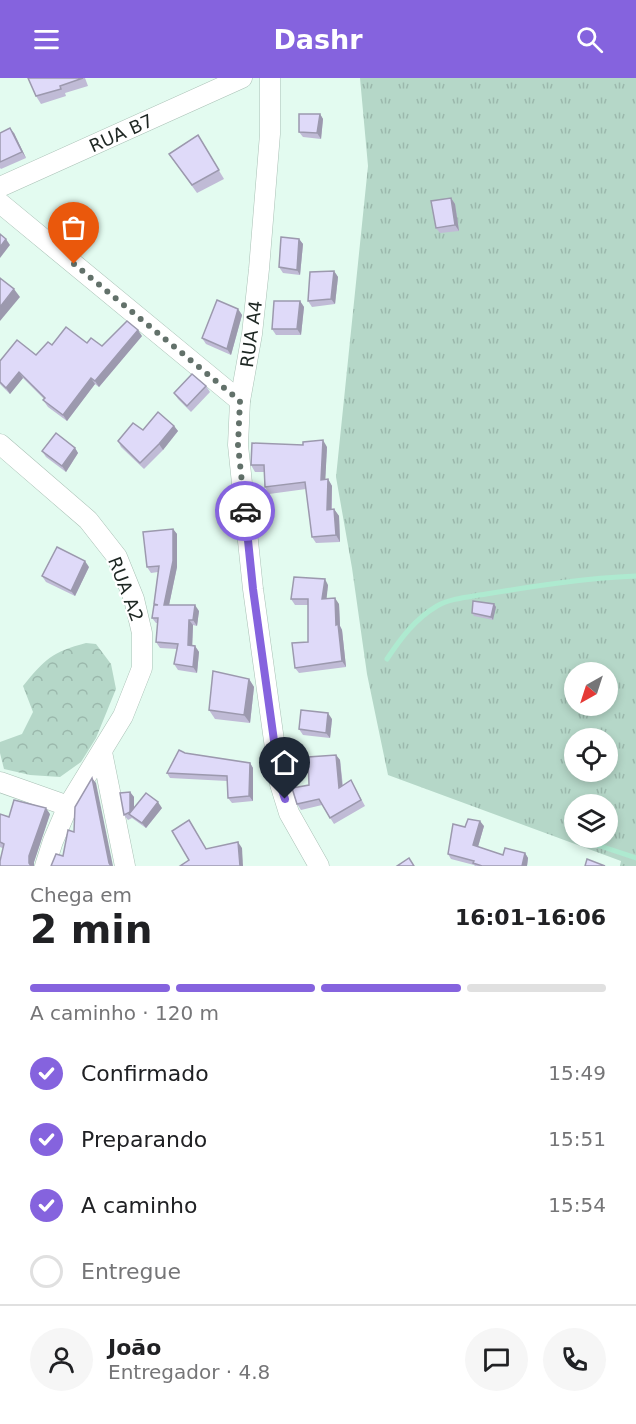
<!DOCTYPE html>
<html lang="pt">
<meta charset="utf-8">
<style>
body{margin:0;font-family:"DejaVu Sans",sans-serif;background:#f6f6f6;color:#202124;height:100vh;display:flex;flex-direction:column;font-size:22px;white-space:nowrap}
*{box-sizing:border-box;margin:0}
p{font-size:20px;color:#757577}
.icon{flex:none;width:33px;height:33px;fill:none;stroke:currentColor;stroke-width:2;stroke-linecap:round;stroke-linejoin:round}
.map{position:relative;height:788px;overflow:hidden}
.drawer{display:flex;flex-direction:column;background:#fff;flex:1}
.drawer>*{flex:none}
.needle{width:39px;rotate:219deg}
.fabs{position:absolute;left:564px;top:584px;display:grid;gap:12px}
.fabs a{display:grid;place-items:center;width:54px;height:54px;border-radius:50%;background:#fff;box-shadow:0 3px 9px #0003;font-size:30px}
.pin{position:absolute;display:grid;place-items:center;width:51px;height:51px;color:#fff;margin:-62px -26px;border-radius:50% 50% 50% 0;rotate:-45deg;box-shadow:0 0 6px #0007}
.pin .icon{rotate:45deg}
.courier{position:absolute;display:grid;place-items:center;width:60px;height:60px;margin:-30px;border:4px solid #8563de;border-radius:50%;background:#fff;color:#222;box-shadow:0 2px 8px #0007}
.headline em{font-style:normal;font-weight:700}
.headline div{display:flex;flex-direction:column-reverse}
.headline{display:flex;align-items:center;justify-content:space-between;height:102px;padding:0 30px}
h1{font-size:39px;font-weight:700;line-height:45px}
.bar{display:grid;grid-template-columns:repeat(4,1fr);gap:9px 6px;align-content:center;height:72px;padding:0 30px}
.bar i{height:8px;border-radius:4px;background:#e0e0e0}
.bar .selected{background:#8563de}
.bar p{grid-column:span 4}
.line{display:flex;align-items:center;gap:15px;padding:0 30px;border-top:2px solid #e0e0e0}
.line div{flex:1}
.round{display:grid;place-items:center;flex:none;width:63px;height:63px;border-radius:32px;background:#f6f6f6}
ol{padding:0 30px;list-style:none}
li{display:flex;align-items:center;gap:18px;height:66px}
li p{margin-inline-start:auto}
li .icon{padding:6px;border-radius:50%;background:#8563de;color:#fff;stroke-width:4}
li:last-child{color:#757577}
li i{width:33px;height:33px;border:3px solid #e0e0e0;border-radius:50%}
header{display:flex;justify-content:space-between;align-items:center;height:78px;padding:0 30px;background:#8563de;color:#fff;font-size:27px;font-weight:700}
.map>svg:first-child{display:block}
.grass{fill:url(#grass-tufts);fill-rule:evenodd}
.forest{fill:url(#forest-crowns)}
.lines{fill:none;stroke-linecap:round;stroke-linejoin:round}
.stream{stroke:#aeead0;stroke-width:5}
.street-casing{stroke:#a9c0b5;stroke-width:21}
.street{stroke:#fff;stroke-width:20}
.wall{fill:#c0bbd6}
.shaded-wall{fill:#9c99ae}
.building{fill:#dfdaf9;stroke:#9c99ae;stroke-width:1.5}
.done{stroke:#62716a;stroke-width:6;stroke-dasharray:0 10.8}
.route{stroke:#8563de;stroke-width:8}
.labels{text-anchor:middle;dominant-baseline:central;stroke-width:4.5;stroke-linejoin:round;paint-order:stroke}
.street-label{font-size:18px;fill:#1d2622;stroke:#fff}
</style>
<header><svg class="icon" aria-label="menu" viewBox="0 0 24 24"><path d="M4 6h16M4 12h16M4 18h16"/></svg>Dashr<svg class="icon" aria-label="search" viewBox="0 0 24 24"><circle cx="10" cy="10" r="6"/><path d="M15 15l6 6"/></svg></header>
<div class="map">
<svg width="636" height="788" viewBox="0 0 636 788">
<defs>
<pattern id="grass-tufts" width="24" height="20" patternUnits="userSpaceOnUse" patternTransform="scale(1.5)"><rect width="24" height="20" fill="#b5d7c8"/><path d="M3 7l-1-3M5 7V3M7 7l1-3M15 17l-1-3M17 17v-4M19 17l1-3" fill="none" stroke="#9bb8ac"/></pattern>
<pattern id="forest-crowns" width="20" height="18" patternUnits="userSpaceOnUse" patternTransform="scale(1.5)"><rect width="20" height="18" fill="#b5d7c8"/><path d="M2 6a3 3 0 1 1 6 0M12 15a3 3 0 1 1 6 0" fill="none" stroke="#9bb8ac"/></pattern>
</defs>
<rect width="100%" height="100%" fill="#e3fbf0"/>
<path class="grass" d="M 360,0 L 636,0 L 636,788 L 620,788 L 621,783 L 388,697 L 367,596 L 352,490 L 336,399 L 368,88 ZM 574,594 L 608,594 L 608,627 L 574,627 ZM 574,660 L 608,660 L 608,693 L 574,693 ZM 574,726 L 608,726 L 608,759 L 574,759 Z"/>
<path class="forest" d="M 86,565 L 96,566 L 111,586 L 116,611 L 96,660 L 81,684 L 60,699 L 30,697 L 4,691 L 0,675 L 0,664 L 22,656 L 33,634 L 23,608 C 45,581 52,574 86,565 Z"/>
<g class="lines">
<g class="stream">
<path d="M 387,581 C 401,560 415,541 437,528 C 451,520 470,519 486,516 C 535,508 586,500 636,498"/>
<polyline points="585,763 636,780"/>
</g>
<defs>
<g id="street">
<polyline points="270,0 270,56 259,191 252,256 240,323 238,367 253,511 280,706 289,735 319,788"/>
<polyline points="0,109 242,0"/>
<polyline points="0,125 240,323"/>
<polyline points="0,366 88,442 117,479 134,521 142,555 142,590 123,638 68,728 53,763 45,788"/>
<polyline points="102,674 125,788"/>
<polyline points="0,704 68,728"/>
</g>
</defs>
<use href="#street" class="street-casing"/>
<use href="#street" class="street"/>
</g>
<g class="wall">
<polygon points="28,0 85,0 88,8 65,15 66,18 41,26 36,18"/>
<polygon points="320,36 323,41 321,61 303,59 299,54"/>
<polygon points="0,55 14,55 26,80 1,91 0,90"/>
<polygon points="198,57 224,101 197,115 169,76"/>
<polygon points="451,120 455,126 459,153 440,155 436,150"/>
<polygon points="299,161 303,166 300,197 283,195 279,189"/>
<polygon points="334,193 338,199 335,226 312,229 308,223"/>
<polygon points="300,223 304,229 301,257 276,257 272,251"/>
<polygon points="238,231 242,237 231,277 206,266 202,260"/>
<polygon points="142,258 99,309 95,306 67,343 48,329 43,322 44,321 23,300 10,316 0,306 0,283 36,277 52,267 87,265 102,268"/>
<polygon points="206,308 210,314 191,334 178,321 174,315"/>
<polygon points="174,348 178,353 163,372 144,391 121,369 118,363 143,352"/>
<polygon points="327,369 325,401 328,401 332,408 332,432 334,431 339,438 340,464 316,465 312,459 306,411 269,416 265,409 264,394 255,394 251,387"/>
<polygon points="75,370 78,375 66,394 46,379 42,373"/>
<polygon points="173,451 177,456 177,489 169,527 199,533 197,548 193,547 192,568 195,568 199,574 197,595 178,592 174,586 177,571 160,570 156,564 158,545 156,545 152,540 158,494 151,495 147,489"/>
<polygon points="89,489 75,518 46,504 42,498"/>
<polygon points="328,507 326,521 339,526 340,548 342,552 346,589 299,595 295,590 308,564 308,527 295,527 291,521"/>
<polygon points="494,526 496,529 493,542 474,538 472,535"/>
<polygon points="249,601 254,609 250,645 215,641 209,632"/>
<polygon points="332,641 330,660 303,657 299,651"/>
<polygon points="185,675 250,685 253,690 253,723 232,725 228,720 227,703 170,700 167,695"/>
<polygon points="336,677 340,682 343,708 351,702 365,728 334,746 322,727 301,732 297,726 309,707"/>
<polygon points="130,714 134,719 134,730 162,730 146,750 132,740 128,742 124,737"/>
<polygon points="0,736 9,739 50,736 34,784 0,769"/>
<polygon points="484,748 478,769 503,777 525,775 528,780 527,788 475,788 474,787 451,781 448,776 465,749"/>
</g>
<g class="shaded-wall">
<polygon points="320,36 323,41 321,61 317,55"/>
<polygon points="10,50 14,55 26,80 22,74"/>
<polygon points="451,120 455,126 459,153 455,147"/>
<polygon points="6,161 10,167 0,180 0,169"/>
<polygon points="299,161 303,166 300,197 297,192"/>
<polygon points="334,193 338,199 335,226 331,221"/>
<polygon points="14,211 20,219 0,243 0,229"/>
<polygon points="300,223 304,229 301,257 297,251"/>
<polygon points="238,231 242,237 231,277 227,271"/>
<polygon points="138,252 142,258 99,309 95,303"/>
<polygon points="19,294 23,300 10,316 6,310"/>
<polygon points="91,300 95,306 67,343 63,337"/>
<polygon points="174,348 178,353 163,372 159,366"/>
<polygon points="323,362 327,369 325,408 321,402"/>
<polygon points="75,370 78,375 66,394 62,388"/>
<polygon points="328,401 332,408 331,439 327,432"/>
<polygon points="334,431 339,438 340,464 336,457"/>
<polygon points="173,451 177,456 177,489 168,532 164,527"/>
<polygon points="85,483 89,489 75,518 71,513"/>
<polygon points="325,501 328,507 326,526 322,521"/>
<polygon points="335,520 339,526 340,548 342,552 346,589 342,583 336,547"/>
<polygon points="494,526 496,529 493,542 491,539"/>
<polygon points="195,527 199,533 197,548 193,542"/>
<polygon points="189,542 193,547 192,573 188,567"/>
<polygon points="195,568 199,574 197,595 193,589"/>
<polygon points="249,601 254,609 250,645 244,637"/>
<polygon points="328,635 332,641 330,660 326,655"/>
<polygon points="336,677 340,682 343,716 339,710"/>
<polygon points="250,685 253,690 253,723 249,718"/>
<polygon points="92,700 96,705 113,788 111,788 109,785"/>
<polygon points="130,714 134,719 134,739 130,734"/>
<polygon points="158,724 162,730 146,750 142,745"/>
<polygon points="46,730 50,736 34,784 34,788 31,788 29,785 29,778"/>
<polygon points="480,743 484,748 477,772 473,767"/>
<polygon points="238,764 242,770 243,788 240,788"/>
<polygon points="525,775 528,780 527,788 522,788"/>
</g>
<g class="building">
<polygon points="28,0 83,0 60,8 61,11 36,18"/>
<polygon points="299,36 320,36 317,55 299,54"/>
<polygon points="10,50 22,74 0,84 0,55"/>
<polygon points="198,57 219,92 192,107 169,76"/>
<polygon points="451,120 455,147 436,150 431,123"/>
<polygon points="0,156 6,161 0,169"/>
<polygon points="281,159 299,161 297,192 279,189"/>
<polygon points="334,193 331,221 308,223 310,194"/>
<polygon points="0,200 14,211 0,229"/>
<polygon points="217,222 238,231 227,271 202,260"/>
<polygon points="274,223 300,223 297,251 272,251"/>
<polygon points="127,243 138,252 95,303 91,300 63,337 43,322 45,320 19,294 6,310 0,304 0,283 17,262 36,277 48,264 52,267 66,249 87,265 91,260 102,268"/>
<polygon points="192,296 206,308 187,328 174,315"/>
<polygon points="158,334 174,348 159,366 140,385 118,363 133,345 143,352"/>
<polygon points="56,355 75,370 62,388 42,373"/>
<polygon points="323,362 321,402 328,401 327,432 334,431 336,457 312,459 305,404 265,409 264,387 251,387 252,365 303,367 303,364"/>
<polygon points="173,451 173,483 164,527 195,527 193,542 189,542 188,567 195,568 193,589 174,586 178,566 156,564 158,540 152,540 154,527 158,527 154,526 159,488 147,489 143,454"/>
<polygon points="57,469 85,483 71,513 42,498"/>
<polygon points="294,499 325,501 322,521 335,520 336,547 338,546 342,583 295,590 292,565 308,564 308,521 291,521"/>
<polygon points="473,523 494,526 491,539 472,535"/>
<polygon points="213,593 249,601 244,637 209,632"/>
<polygon points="301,632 328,635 326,655 299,651"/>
<polygon points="179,672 185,675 250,685 249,718 228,720 227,698 167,695"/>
<polygon points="336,677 339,710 351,702 361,722 330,740 319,721 297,726 292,710 309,707 308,679"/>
<polygon points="92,700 109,785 111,788 51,788 56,776 63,778 68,752 74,754 75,729"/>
<polygon points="130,714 130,734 124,737 120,715"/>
<polygon points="146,715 158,724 142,745 129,736"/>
<polygon points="14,722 46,730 29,778 29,785 31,788 0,788 0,783 4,766 0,764 0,736 9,739"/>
<polygon points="468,741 480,743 473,767 503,777 505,770 525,775 522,788 482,788 473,785 474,783 448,776 453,746 465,749"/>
<polygon points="189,742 206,771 238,764 240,788 180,788 189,782 172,753"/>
<polygon points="409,780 414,788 397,788"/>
<polygon points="587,781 605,788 585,788"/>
</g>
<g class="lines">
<polyline class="done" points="74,186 240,323 238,367 245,433"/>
<polyline class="route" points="245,433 253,511 280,706 285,721"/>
</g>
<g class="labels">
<g class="street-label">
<text transform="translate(121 55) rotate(-24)">RUA B7</text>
<text transform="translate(251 256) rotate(-82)">RUA A4</text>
<text transform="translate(126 511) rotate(69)">RUA A2</text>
</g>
</g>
</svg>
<div class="fabs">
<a><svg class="needle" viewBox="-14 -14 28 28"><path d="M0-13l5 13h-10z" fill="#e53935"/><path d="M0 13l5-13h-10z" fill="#757577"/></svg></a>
<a><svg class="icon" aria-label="locate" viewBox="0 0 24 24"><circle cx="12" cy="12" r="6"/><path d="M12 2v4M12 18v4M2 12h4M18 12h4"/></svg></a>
<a><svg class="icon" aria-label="layers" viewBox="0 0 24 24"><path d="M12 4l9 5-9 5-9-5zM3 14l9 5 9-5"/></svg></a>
</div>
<div class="pin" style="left:74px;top:186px;background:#ea580c"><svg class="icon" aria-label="bag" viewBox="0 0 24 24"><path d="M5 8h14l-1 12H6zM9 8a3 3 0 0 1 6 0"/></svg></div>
<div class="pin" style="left:285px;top:721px;background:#1f2937"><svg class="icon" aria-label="home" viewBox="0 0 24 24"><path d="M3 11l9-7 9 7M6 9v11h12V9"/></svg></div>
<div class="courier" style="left:245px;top:433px"><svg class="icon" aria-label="car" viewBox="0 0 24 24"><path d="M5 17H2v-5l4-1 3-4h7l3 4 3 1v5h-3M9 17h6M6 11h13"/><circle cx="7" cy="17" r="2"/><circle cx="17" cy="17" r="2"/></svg></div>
</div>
<section class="drawer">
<div class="headline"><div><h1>2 min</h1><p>Chega em</p></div><em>16:01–16:06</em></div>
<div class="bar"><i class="selected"></i><i class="selected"></i><i class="selected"></i><i></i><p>A caminho · 120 m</p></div>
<ol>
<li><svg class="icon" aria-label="check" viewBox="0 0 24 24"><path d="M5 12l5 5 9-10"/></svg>Confirmado<p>15:49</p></li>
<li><svg class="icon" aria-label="check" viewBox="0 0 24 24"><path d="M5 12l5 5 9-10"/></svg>Preparando<p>15:51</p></li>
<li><svg class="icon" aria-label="check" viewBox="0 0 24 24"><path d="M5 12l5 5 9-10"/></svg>A caminho<p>15:54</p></li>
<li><i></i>Entregue</li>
</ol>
<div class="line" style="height:108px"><a class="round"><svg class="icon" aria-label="person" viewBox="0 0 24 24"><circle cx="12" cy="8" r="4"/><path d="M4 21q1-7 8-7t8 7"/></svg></a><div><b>João</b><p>Entregador · 4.8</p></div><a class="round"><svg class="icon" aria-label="chat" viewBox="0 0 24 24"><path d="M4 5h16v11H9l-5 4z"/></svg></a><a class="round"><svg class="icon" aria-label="phone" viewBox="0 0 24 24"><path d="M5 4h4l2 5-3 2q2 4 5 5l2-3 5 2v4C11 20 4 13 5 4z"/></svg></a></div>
</section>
